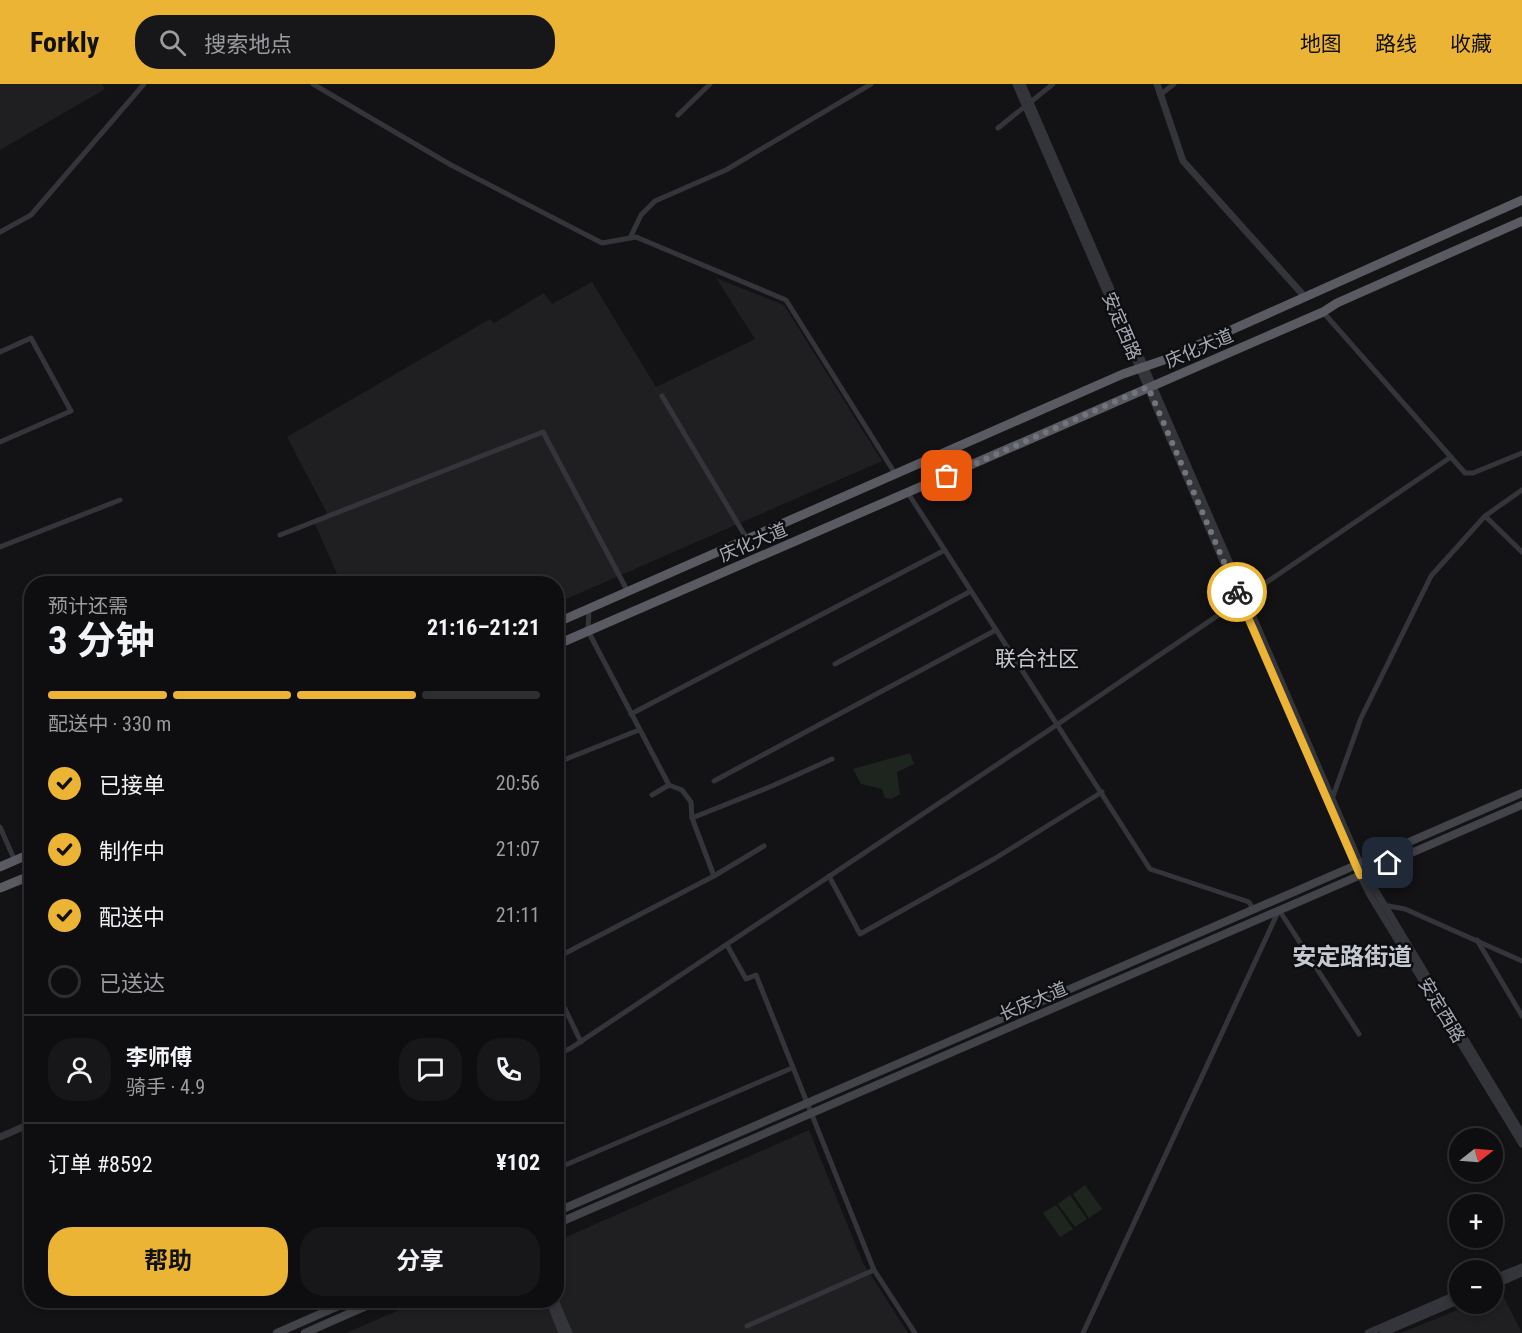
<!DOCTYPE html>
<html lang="zh">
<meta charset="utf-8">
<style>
body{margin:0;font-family:"Roboto Condensed","Noto Sans SC",sans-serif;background:#171719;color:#f1f3f6;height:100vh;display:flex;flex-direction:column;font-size:22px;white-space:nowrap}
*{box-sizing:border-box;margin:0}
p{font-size:20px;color:#9b9c9f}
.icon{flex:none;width:33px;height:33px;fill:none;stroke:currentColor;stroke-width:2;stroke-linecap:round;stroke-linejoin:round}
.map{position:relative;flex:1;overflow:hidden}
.drawer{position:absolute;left:24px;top:492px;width:540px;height:732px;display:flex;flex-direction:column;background:#0e0e10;border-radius:24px;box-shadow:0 3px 9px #0003,0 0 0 2px #2e2e30}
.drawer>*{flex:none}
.needle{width:39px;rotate:73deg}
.controls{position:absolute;left:1449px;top:1044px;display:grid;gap:12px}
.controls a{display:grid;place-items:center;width:54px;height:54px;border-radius:50%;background:#0e0e10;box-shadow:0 3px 9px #0003,0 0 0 2px #2e2e30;font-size:30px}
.pin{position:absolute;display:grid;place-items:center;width:51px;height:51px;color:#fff;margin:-26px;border-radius:12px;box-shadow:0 3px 9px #0006}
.courier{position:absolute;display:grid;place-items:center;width:60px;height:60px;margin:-30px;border:4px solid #ebb435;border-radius:50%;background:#fff;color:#222;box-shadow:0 2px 8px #0007}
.overview em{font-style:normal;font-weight:700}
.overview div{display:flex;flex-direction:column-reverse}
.overview{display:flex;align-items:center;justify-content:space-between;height:102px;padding:0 24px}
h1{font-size:39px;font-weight:700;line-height:45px}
.bar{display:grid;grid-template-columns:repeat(4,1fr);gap:9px 6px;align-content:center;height:72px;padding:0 24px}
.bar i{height:8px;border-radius:4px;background:#2e2e30}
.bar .current{background:#ebb435}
.bar p{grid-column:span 4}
.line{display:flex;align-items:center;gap:15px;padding:0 24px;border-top:2px solid #2e2e30}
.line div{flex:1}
.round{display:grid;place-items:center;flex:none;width:63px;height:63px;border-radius:24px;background:#171719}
ol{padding:0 24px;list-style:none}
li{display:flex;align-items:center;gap:18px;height:66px}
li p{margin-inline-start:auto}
li .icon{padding:6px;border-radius:50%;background:#ebb435;color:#111;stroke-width:4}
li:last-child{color:#9b9c9f}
li i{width:33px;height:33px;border:3px solid #2e2e30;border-radius:50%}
.cta{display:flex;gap:12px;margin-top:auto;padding:12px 24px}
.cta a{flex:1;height:69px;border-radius:24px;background:#ebb435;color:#111;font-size:24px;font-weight:700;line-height:69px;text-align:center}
.cta a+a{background:#171719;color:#f1f3f6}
header{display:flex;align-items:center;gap:36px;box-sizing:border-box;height:84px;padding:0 30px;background:#ebb435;color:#111}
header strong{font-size:28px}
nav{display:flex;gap:33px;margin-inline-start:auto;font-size:21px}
.search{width:420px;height:54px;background:#171719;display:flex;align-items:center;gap:15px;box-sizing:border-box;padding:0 21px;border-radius:24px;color:#9b9c9f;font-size:22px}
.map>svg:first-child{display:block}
.built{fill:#1f1f22}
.green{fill:#1e251f}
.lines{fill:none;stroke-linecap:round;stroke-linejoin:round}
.minor{stroke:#34353a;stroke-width:5}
.tertiary{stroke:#34353a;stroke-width:7}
.secondary{stroke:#43444a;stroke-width:8}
.trunk{stroke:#595a62;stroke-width:9}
.done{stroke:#72757d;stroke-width:6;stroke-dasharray:0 10.8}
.route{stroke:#ebb435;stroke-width:8}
.labels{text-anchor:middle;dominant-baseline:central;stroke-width:5;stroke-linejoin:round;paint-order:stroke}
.street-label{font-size:18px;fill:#a5aab5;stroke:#0e0e10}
.quarter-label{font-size:21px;fill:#c6c9d1;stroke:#0e0e10}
.district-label{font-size:24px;font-weight:bold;fill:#c6c9d1;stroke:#0e0e10}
</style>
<header>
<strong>Forkly</strong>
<div class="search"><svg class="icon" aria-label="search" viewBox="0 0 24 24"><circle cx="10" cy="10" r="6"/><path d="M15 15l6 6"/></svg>搜索地点</div>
<nav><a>地图</a><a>路线</a><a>收藏</a></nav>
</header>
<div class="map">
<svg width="1522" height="1249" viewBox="0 0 1522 1249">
<rect width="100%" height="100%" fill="#131315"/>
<g class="built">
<polygon points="0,0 102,0 105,5 0,66"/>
<polygon points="716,194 784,221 882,377 557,519 556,500 341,499 314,438 329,433 287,353 490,235 494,239 544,209 552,220 592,198 656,303 755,255"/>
<polygon points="809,1046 863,1179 908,1249 346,1249 420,1217 556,1216 557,1157"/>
<polygon points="1501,1208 1522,1249 1401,1249 1472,1220 1492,1220 1493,1211"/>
</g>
<g class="green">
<polygon points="910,669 914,680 897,688 900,710 891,715 885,714 882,705 861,700 853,685"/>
<polygon points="1085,1101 1102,1125 1089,1134 1073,1110"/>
<polygon points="1070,1111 1087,1135 1075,1143 1058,1120"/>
<polygon points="1056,1121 1073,1145 1060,1153 1043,1129"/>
</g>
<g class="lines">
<g class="minor">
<polyline points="313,0 451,81 602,159 636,153 786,216 896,391"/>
<polyline points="1160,11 1174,0"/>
<polyline points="678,31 710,0"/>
<polyline points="998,44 1053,0"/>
<polyline points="0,148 31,131 144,0"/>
<polyline points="630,154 641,131 655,117 726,86 871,0"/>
<polyline points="1323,228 1465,389 1473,389 1522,369"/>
<polyline points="0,268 31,254 71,327 0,358"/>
<polyline points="662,312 747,455"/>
<polyline points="908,409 1150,785 1249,818 1253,825"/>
<polyline points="1485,432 1522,468"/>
<polyline points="280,451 543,348 628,508"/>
<polyline points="0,463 120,416"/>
<polyline points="589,525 588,547 669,701"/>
<polyline points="835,580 971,507"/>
<polyline points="631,630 945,466"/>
<polyline points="556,679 639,646"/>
<polyline points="714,697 996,546"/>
<polyline points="652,711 669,701 682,706 691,718 692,734 714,792"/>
<polyline points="1332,715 1361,634 1431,492 1485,432 1522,406"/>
<polyline points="692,734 772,702 832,675"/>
<polyline points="0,743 15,777"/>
<polyline points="829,792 860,850 994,775 1102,708"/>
<polyline points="1383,821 1405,825 1522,877"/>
<polyline points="1279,826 1359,950"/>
<polyline points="1477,856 1522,932"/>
<polyline points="727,861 746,895 756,891 874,1186 915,1249"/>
<polyline points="556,874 714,792 764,762"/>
<polyline points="556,906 581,958"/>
<polyline points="556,971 571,964 1058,640 1451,373"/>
<polyline points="556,1085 792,984"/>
<polyline points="747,1242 874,1186"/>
<polyline points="1083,1249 1279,826"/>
</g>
<g class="tertiary">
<polyline points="1016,0 1355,781 1370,811 1522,1060"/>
<polyline points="1022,0 1362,784 1522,1050"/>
<polyline points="1157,0 1183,77 1305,213"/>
<polyline points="0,1053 32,1039"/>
<polyline points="1492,1195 1522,1183"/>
<polyline points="1492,1202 1522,1189"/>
<polyline points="549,1216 562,1249"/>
<polyline points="555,1216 569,1249"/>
<polyline points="1368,1249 1460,1209"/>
<polyline points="1383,1249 1460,1216"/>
</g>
<g class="secondary">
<polyline points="556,1128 1522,709"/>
<polyline points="556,1140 1522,721"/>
<polyline points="277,1249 352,1216"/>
<polyline points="305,1249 380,1216"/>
</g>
<g class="trunk">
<polyline points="556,539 1123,290 1164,276 1522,116"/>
<polyline points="556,561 1323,228 1337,219 1522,137"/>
<polyline points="0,783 32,769"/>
<polyline points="0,804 32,791"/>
</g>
</g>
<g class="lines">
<polyline class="done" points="947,392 1148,303 1237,508"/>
<polyline class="route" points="1237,508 1360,791 1388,779"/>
</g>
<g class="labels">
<g class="street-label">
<text transform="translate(1122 242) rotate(67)">安定西路</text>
<text transform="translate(1199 264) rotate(-23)">庆化大道</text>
<text transform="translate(753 458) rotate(-23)">庆化大道</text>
<text transform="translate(1033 917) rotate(-23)">长庆大道</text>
<text transform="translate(1442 926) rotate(59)">安定西路</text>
</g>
<g class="quarter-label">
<text x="1037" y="575">联合社区</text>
</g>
<g class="district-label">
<text x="1352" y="873">安定路街道</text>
</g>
</g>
</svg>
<div class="controls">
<a><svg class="needle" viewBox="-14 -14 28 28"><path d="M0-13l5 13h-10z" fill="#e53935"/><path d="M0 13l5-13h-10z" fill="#9b9c9f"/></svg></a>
<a>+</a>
<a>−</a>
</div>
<div class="pin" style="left:947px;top:392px;background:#ea580c"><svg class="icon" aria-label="bag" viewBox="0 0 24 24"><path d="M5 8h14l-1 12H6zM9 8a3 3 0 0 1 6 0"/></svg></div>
<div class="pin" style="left:1388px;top:779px;background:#1f2937"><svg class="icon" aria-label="home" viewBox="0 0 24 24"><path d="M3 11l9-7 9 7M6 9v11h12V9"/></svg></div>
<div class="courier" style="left:1237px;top:508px"><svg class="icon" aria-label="bike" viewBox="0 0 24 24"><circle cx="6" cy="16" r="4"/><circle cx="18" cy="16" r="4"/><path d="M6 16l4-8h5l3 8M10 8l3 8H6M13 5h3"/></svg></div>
<section class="drawer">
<div class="overview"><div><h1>3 分钟</h1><p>预计还需</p></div><em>21:16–21:21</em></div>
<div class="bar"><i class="current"></i><i class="current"></i><i class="current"></i><i></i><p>配送中 · 330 m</p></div>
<ol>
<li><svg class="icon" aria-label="check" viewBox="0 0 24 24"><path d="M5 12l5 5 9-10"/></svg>已接单<p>20:56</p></li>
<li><svg class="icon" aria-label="check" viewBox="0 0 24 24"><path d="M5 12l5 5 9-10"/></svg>制作中<p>21:07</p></li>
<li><svg class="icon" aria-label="check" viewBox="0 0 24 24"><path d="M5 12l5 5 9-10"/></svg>配送中<p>21:11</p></li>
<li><i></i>已送达</li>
</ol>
<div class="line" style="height:108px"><a class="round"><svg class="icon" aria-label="person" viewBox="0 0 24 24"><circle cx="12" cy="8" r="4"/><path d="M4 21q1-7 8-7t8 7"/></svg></a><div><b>李师傅</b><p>骑手 · 4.9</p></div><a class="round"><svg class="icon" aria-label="chat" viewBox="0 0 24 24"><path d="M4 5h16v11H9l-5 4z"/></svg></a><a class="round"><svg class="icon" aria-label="phone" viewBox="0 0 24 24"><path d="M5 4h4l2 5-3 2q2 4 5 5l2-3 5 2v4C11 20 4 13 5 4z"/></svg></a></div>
<div class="line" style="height:78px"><div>订单 #8592</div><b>¥102</b></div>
<div class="cta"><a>帮助</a><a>分享</a></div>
</section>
</div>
